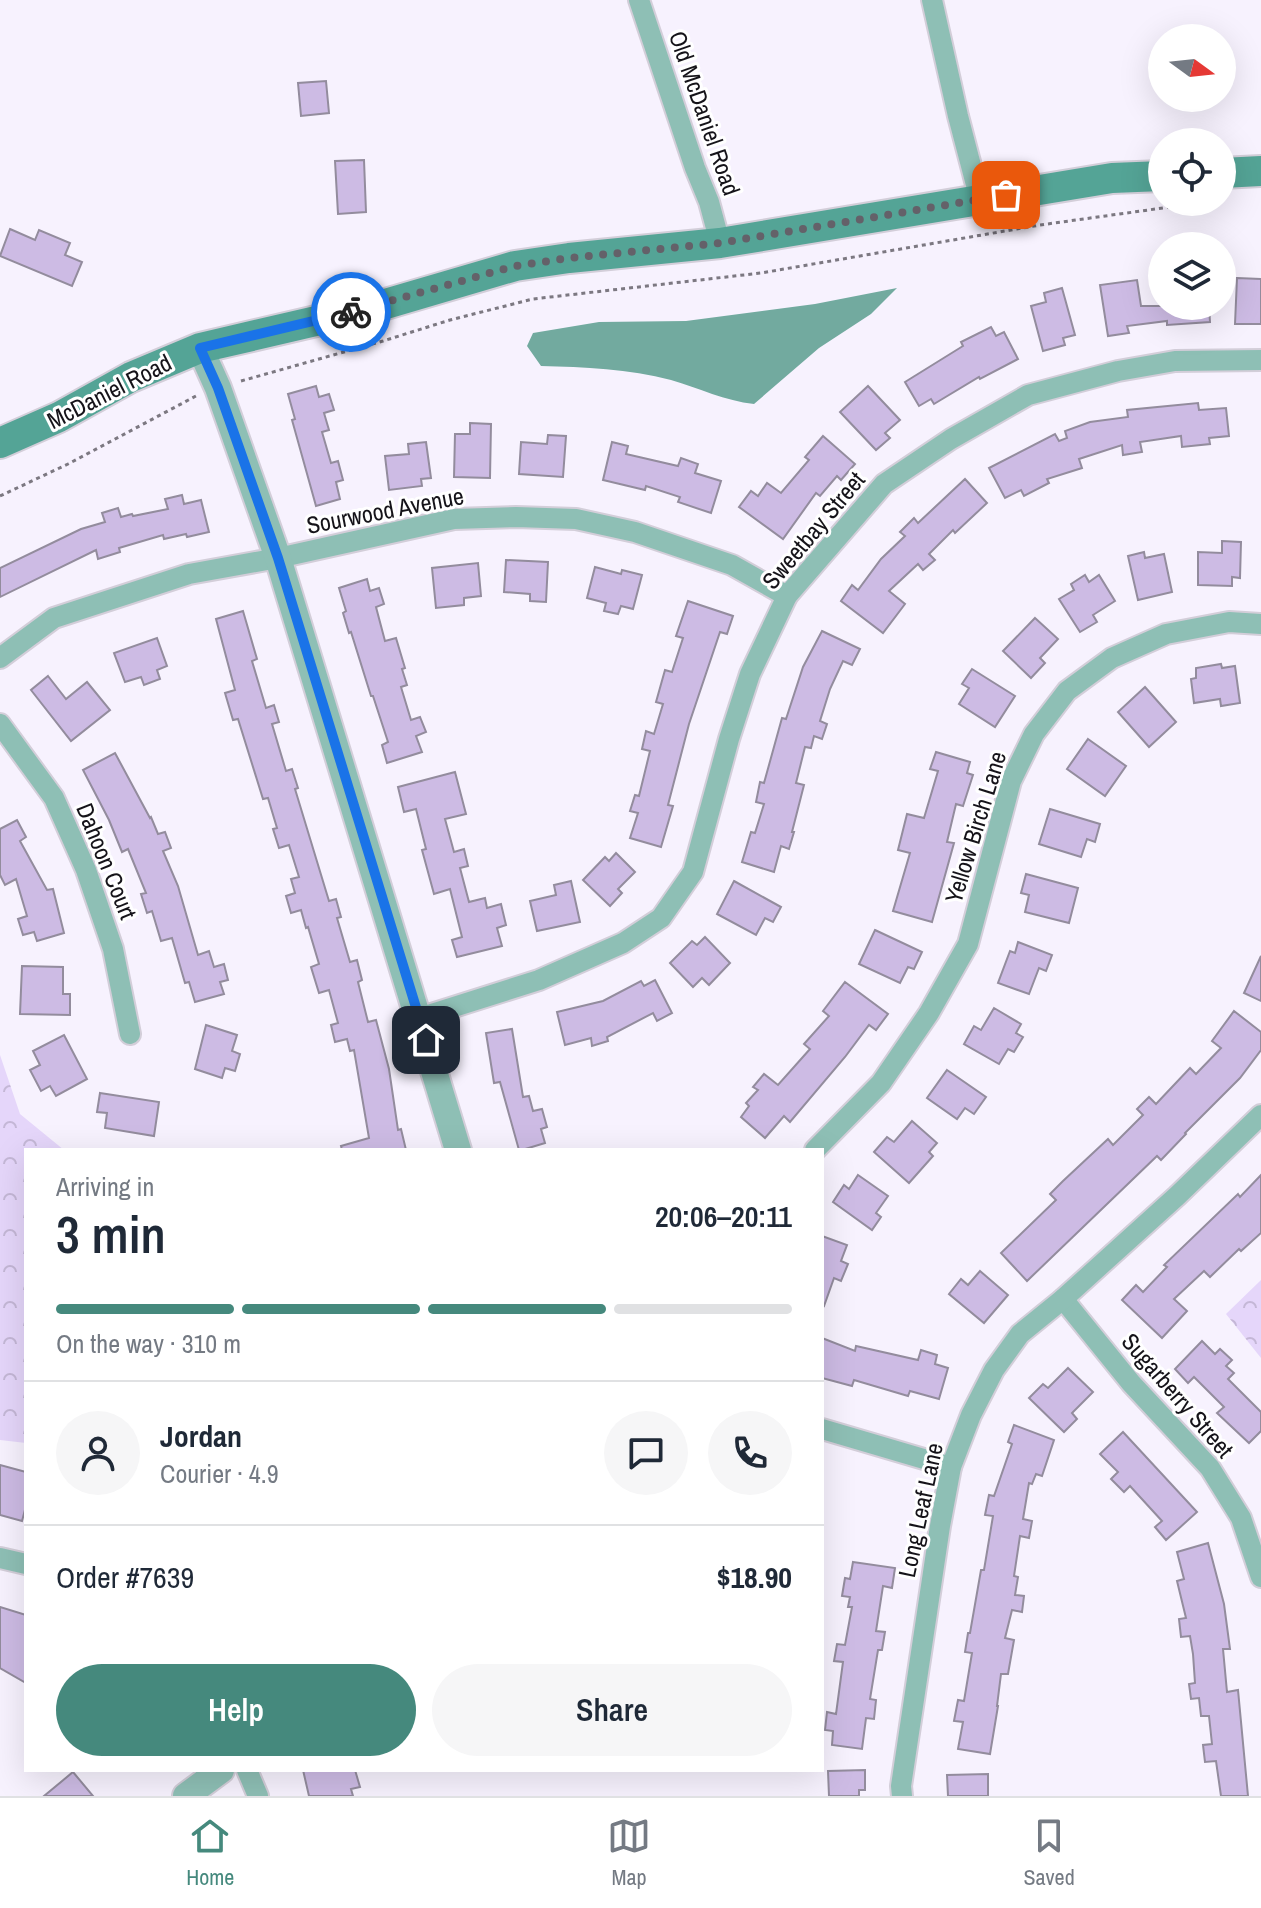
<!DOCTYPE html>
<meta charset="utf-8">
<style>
body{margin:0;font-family:"Archivo Narrow",sans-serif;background:#f6f6f7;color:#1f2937;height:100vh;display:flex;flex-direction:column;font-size:30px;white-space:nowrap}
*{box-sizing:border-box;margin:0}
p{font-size:26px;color:#747a83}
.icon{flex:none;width:44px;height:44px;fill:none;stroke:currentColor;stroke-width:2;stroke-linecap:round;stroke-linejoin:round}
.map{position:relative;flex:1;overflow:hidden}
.details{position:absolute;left:24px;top:1148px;width:800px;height:624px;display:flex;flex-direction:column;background:#fff;border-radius:0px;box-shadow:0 8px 32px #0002}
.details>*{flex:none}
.needle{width:52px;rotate:105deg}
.controls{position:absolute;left:1148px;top:24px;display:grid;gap:16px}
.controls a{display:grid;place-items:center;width:88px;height:88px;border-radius:50%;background:#fff;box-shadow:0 8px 32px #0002;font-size:40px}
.pin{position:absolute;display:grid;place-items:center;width:68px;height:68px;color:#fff;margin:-34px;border-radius:16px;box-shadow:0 4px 12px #0006}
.courier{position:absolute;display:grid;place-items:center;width:80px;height:80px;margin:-40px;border:6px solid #1a73e8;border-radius:50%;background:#fff;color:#222;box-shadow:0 2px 10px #0007}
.summary em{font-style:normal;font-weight:600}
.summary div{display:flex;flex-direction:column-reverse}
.summary{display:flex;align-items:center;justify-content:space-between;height:136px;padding:0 32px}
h1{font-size:52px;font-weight:600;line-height:60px}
.bar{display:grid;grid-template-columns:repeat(4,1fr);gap:12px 8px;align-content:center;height:96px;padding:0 32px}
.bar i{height:10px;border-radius:6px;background:#e0e1e3}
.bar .active{background:#45897d}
.bar p{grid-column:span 4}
.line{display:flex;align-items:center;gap:20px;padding:0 32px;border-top:2px solid #e0e1e3}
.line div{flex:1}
.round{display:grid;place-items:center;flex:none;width:84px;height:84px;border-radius:42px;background:#f6f6f7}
.button{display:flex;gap:16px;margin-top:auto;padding:16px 32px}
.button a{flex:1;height:92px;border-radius:48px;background:#45897d;color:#fff;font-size:32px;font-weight:600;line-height:92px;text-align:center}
.button a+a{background:#f6f6f7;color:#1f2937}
.tab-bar{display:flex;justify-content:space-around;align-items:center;height:112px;border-top:2px solid #e0e1e3;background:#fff;font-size:22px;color:#747a83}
.tab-bar a{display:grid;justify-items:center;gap:4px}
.tab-bar .active{color:#45897d}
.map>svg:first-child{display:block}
.forest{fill:url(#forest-crowns)}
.water{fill:#72aa9f}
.building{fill:#cdbbe4;stroke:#938c9d;stroke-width:2}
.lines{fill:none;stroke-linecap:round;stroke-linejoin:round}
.minor-casing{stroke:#d3ced9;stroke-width:24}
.tertiary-casing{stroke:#d3ced9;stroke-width:30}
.secondary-casing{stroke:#d3ced9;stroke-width:34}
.path{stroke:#7c7881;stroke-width:3;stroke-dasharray:4 4;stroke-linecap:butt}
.minor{stroke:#8ebfb5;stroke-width:20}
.tertiary{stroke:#8ebfb5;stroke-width:26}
.secondary{stroke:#54a496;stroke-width:30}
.done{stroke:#646169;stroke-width:8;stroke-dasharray:0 14.4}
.route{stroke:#1a73e8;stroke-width:10}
.labels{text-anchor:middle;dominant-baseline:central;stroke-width:6;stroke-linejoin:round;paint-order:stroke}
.street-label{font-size:24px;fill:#151319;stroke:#fff}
</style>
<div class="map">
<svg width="1261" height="1796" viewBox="0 0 1261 1796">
<defs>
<pattern id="forest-crowns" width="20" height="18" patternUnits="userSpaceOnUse" patternTransform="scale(2)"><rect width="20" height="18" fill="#e5d6fa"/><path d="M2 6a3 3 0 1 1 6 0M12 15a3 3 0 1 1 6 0" fill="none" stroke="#c4b7d6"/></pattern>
</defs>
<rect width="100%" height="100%" fill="#f7f2fe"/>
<g class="forest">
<polygon points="0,1055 20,1114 64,1150 26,1150 26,1443 0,1440"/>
<polygon points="1261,1280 1261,1358 1226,1314"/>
</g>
<path class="water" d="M 897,288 L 871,314 L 819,348 L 754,404 C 725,401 699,388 671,380 C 629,369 584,367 541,366 L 527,346 L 533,333 L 599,322 L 686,321 L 815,304 Z"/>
<g class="building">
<polygon points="326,81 329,113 301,116 298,83"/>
<polygon points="364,160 366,212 338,214 335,161"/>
<polygon points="10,229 35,240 39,230 70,243 65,255 82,262 72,286 0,256"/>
<polygon points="1237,278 1261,279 1261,324 1235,324"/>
<polygon points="1137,280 1141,306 1209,306 1210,322 1167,325 1167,321 1127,326 1129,333 1108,336 1100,285"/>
<polygon points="1062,288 1075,335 1063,338 1065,345 1043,351 1031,306 1046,302 1044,293"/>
<polygon points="991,327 996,336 1004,332 1018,359 980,379 979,377 934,404 931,399 919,406 905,382 963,346 961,342"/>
<polygon points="316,386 319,397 329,394 334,410 324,413 329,430 322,432 331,463 338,461 343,480 336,482 340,499 316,506 292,420 295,419 288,394"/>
<polygon points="868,386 900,420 885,433 890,438 876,450 840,412"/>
<polygon points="1198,403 1199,410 1226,408 1229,436 1209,438 1210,444 1182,447 1181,436 1140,442 1142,452 1123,455 1122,445 1079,459 1082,468 1047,479 1049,483 1024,496 1021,490 1005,498 989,468 1055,434 1059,441 1067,438 1065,431 1090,422 1128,417 1127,410"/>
<polygon points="470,423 491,424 490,478 454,477 455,434 470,434"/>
<polygon points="548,435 566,436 563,477 519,474 521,442 547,444"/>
<polygon points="823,436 855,464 841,480 837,476 820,496 816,493 783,539 739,507 751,491 758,496 767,483 781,493 809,460 805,457"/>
<polygon points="426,442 431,478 421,479 422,486 389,490 385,456 409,454 408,444"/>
<polygon points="612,442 628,446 626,454 678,466 681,458 698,464 695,473 721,481 711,513 678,502 680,497 646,486 645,490 603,480"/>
<polygon points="965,479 987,503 955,533 953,530 929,554 935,560 923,570 918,564 889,591 905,604 883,633 841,601 852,585 858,590 881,559 905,536 900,532 914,518 918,523"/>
<polygon points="182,495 184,504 201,500 209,532 187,537 186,534 164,539 163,535 119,548 120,552 98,559 96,550 0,597 0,568 81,529 105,522 102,513 118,508 121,517 132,514 133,516 168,509 165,499"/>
<polygon points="1222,541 1241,542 1240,578 1232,577 1232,586 1198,585 1198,552 1222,553"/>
<polygon points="1144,552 1145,558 1164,554 1172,592 1138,600 1128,556"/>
<polygon points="506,560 548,562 546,602 530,601 530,594 504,592"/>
<polygon points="478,563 481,596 464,598 464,605 436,608 432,568"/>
<polygon points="595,567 621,574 622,570 642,575 633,609 621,606 618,614 604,611 606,603 587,598"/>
<polygon points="1085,575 1089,582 1099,575 1115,601 1093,615 1097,622 1080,632 1059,599 1074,590 1071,584"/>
<polygon points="367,579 370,591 379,588 384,604 376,607 385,641 396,638 405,668 402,669 407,685 401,687 411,720 420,717 426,732 416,736 422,752 387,763 382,745 388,742 373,696 371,696 351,632 349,633 343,613 346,611 339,588"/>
<polygon points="688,601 733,616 727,634 720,632 689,724 668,805 673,806 661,847 630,838 638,813 630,811 635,795 639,796 650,751 642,749 646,731 654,734 663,704 656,702 665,670 672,672 683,638 676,636"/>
<polygon points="243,611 257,659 252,661 266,708 274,705 279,722 272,724 286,771 292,769 298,788 295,789 329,901 336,899 341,917 337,918 350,962 357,960 362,980 358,982 368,1022 376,1020 389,1069 398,1130 401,1129 406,1150 342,1150 341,1146 369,1138 354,1050 350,1051 347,1039 335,1042 331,1025 338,1023 329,990 319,993 311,967 319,964 308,927 306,928 301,910 291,913 286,896 295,893 291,879 299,877 289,845 279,848 273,829 277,828 268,798 263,799 238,719 233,720 225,693 235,690 216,619"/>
<polygon points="1035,618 1058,639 1040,658 1045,663 1031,678 1003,651"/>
<polygon points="822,631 860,649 852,665 843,661 830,689 820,721 827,724 822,739 814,736 811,748 805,747 796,783 804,785 792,832 794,832 789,849 781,846 774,872 742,862 751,832 755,833 764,804 756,802 760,782 764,783 782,718 786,719 803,667"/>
<polygon points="157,638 167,666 157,670 160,679 144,685 141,677 125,682 114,653"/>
<polygon points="1221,664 1222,668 1235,666 1240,703 1221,706 1220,699 1194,703 1191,679 1196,678 1196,668"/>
<polygon points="972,669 1015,696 995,727 959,704 969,688 962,684"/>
<polygon points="48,676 66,699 87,682 110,710 71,741 31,690"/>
<polygon points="1145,687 1176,722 1149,747 1118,712"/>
<polygon points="1088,739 1126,766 1105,796 1067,769"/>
<polygon points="936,752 970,762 967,773 973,775 963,806 956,804 947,842 954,843 932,922 893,911 910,853 898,850 907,814 924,818 938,771 930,769"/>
<polygon points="115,753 150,818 151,817 158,834 165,832 171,848 163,851 178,886 198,955 209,951 214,967 224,964 228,980 220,982 224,994 195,1002 189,982 185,983 172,938 161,941 152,911 147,913 141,894 146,893 128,849 122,852 109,820 83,770"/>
<polygon points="455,772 466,814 445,819 454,852 464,849 468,866 460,868 469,902 485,898 487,908 501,904 506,925 497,928 502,946 457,957 452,940 462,937 450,889 434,894 422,850 426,849 416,809 404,812 398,787"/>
<polygon points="1050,809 1100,824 1095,842 1087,839 1081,857 1039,844"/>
<polygon points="17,820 26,837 20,841 47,890 53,889 64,933 37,941 34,932 23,935 18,919 27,916 16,879 5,885 0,875 0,829"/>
<polygon points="616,853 635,872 618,889 622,893 610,906 583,880 605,857 609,861"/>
<polygon points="1026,874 1078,888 1069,923 1025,912 1029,895 1021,893"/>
<polygon points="571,881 580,922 537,931 530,901 556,895 554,885"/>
<polygon points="734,881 781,907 773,922 765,918 756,935 717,914"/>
<polygon points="875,930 922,952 914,969 908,967 900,983 859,964"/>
<polygon points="705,937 730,963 709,985 702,978 693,987 670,963 692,941 697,945"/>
<polygon points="1018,942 1052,955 1046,971 1039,968 1029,994 998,983 1010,951 1015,953"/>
<polygon points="1261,956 1261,1001 1244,993"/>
<polygon points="22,966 63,967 63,994 70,994 70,1015 20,1014"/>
<polygon points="655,980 672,1013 657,1021 653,1013 607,1037 608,1041 592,1046 591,1038 565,1045 557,1012 603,1001 641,981 644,986"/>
<polygon points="845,982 888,1014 876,1030 869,1025 845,1057 790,1122 784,1116 765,1138 741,1117 749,1106 746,1103 758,1090 753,1087 764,1074 778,1085 810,1049 804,1044 829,1016 823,1011"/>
<polygon points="994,1008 1021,1024 1016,1033 1023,1037 1014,1052 1008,1049 999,1064 964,1044 974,1026 981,1030"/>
<polygon points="1234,1011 1261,1032 1261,1050 1240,1078 1185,1133 1186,1134 1161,1160 1157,1156 1027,1281 1001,1253 1056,1200 1050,1194 1063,1181 1108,1139 1113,1145 1143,1115 1137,1109 1149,1097 1156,1104 1190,1068 1196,1074 1221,1048 1212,1041"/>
<polygon points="206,1025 237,1035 232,1051 240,1054 235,1071 225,1068 222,1078 195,1069"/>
<polygon points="512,1029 523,1097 529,1096 533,1111 542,1109 547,1127 541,1129 545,1143 522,1150 519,1150 500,1082 494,1083 486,1033"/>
<polygon points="64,1035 87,1079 56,1096 50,1086 41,1091 30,1070 40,1065 33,1051"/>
<polygon points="947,1070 986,1097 974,1114 965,1108 957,1119 927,1098"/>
<polygon points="100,1093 159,1102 154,1136 105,1128 107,1113 97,1112"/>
<polygon points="912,1121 937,1143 929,1152 933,1156 909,1183 874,1152 887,1137 894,1142"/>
<polygon points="858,1175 888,1196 876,1213 881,1217 872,1230 833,1202 844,1185 849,1189"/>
<polygon points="1261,1175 1261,1233 1241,1251 1239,1249 1210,1277 1204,1271 1174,1299 1187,1311 1162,1338 1122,1300 1136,1285 1143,1292 1167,1267 1164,1265 1238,1194 1240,1197"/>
<polygon points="822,1236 847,1245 841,1261 848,1264 841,1281 834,1278 824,1306 822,1305"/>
<polygon points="980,1271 1008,1295 984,1323 949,1294 961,1279 968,1285"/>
<polygon points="822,1338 855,1351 856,1346 918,1360 921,1350 937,1355 935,1364 948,1368 939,1399 910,1391 908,1396 854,1380 852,1386 822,1378"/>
<polygon points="1202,1341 1215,1354 1220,1349 1232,1360 1226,1366 1234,1373 1228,1379 1261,1412 1261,1431 1249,1443 1217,1413 1224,1407 1194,1377 1188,1383 1175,1369"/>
<polygon points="1068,1368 1093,1392 1072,1413 1077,1419 1064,1432 1029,1398 1043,1384 1048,1388"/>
<polygon points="1014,1425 1054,1440 1042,1476 1036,1474 1032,1484 1029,1483 1023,1519 1032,1521 1029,1538 1020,1536 1014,1576 1018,1577 1015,1595 1024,1596 1022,1612 1012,1610 1005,1638 1014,1640 1008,1674 1001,1674 997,1706 998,1706 990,1754 958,1749 963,1722 954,1721 958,1700 964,1701 972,1653 965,1652 968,1633 970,1633 981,1570 984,1570 993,1516 985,1515 989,1495 994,1496 1012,1444 1008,1442"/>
<polygon points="1123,1432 1197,1512 1166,1540 1155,1527 1162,1521 1130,1486 1124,1492 1111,1479 1118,1472 1100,1454"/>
<polygon points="0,1465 26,1472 26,1506 22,1521 0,1515"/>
<polygon points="1208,1543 1224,1604 1230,1649 1223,1649 1227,1692 1238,1690 1248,1796 1221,1796 1216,1761 1205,1762 1203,1745 1212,1744 1209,1716 1201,1716 1199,1698 1191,1699 1189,1684 1195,1683 1193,1654 1190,1636 1181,1637 1179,1619 1186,1618 1177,1581 1184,1579 1177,1552"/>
<polygon points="853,1562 895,1568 892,1588 883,1586 876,1631 885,1632 882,1650 878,1650 870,1699 876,1700 874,1719 866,1718 862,1749 832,1745 833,1731 825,1730 827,1712 836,1714 843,1662 834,1661 837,1644 845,1645 852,1607 848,1607 850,1597 842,1596 845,1578 850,1579"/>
<polygon points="0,1607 26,1615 26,1683 0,1668"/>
<polygon points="303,1770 355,1770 360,1787 351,1789 353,1796 309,1796"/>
<polygon points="865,1770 865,1790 859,1790 859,1796 829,1796 828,1771"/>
<polygon points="73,1772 93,1796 44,1796"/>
<polygon points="988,1774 988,1796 948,1796 947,1775"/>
</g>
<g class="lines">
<defs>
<g id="minor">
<polyline points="639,0 695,168 709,202 720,243"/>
<polyline points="932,0 958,116 980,200"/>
<polyline points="0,658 54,618 189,574 278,558 454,519 516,517 576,519 635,532 732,565 787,596"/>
<polyline points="0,724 54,798 86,870 113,949 130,1034"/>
<polyline points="419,1018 539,980 623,943 661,918 693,872 729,739 750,674 787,596 884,484 951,439 1028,395 1118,371 1175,361 1261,360"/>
<polyline points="815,1150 881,1083 929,1013 968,944 1011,781 1034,734 1067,691 1112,658 1166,634 1229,622 1261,624"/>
<polyline points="1063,1299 1131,1383 1210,1468 1241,1518 1261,1577"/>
<polyline points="822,1429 951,1467"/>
<polyline points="0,1558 26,1564"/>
<polyline points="247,1770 258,1796"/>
<polyline points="902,1796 901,1786 940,1526 951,1467 971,1415 994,1370 1020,1334 1063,1299 1177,1196 1261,1115"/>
</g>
<g id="tertiary">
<polyline points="200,348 218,388 278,558 458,1150"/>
<polyline points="186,1796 221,1770"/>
</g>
<g id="secondary">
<polyline points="1222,173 1261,171"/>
<polyline points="0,443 59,417 131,377 200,348 372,308 515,266 569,258 720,243 1112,178 1162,176"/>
</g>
</defs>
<use href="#minor" class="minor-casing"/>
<use href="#tertiary" class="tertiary-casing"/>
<use href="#secondary" class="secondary-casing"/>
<g class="path">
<polyline points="241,381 383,341 450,320 533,299 761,273 1040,225 1206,202"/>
<polyline points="0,496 68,464 196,396"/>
</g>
<use href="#minor" class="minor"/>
<use href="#tertiary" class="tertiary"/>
<use href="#secondary" class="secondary"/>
</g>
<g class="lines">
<polyline class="done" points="351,312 515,266 569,258 720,243 1006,195"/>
<polyline class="route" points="351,312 200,348 218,388 278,558 426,1040"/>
</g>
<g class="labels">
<g class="street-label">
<text transform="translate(705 113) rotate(71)">Old McDaniel Road</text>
<text transform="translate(109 391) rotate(-27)">McDaniel Road</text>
<text transform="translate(385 510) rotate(-11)">Sourwood Avenue</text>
<text transform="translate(813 530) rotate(-50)">Sweetbay Street</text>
<text transform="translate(975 827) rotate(-73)">Yellow Birch Lane</text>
<text transform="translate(107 861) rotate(68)">Dahoon Court</text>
<text transform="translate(1178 1395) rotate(49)">Sugarberry Street</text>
<text transform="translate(920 1510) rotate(-78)">Long Leaf Lane</text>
</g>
</g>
</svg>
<div class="controls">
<a><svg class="needle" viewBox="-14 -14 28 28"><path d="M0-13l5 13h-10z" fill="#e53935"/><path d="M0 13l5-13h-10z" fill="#747a83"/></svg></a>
<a><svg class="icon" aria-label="locate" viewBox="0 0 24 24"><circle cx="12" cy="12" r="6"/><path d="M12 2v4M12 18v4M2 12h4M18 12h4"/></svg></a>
<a><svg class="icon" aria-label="layers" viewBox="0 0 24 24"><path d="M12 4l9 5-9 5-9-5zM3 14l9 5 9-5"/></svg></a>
</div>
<div class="pin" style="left:1006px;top:195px;background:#ea580c"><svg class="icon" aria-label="bag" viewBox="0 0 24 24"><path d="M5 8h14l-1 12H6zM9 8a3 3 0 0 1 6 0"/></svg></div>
<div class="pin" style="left:426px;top:1040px;background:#1f2937"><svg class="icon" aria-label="home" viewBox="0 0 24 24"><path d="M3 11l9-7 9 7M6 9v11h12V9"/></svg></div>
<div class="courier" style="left:351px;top:312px"><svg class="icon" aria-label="bike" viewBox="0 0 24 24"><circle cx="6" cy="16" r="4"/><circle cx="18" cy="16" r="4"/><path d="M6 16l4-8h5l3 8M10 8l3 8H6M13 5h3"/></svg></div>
<section class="details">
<div class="summary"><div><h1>3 min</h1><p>Arriving in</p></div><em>20:06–20:11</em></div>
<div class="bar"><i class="active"></i><i class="active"></i><i class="active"></i><i></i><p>On the way · 310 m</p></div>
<div class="line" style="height:144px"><a class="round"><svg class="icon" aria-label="person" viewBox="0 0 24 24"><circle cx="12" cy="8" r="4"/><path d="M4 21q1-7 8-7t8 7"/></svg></a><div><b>Jordan</b><p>Courier · 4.9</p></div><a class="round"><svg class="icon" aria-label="chat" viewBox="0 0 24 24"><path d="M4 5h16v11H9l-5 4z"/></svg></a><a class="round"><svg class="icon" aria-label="phone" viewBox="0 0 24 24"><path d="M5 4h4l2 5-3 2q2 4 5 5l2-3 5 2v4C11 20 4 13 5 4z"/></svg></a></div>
<div class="line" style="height:104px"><div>Order #7639</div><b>$18.90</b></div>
<div class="button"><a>Help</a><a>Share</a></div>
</section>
</div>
<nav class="tab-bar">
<a class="active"><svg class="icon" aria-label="home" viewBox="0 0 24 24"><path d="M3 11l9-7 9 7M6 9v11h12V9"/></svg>Home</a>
<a><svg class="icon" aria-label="map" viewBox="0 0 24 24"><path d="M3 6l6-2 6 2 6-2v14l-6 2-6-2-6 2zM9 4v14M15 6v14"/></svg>Map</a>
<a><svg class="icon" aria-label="saved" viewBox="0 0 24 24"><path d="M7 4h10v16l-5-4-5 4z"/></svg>Saved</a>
</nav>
